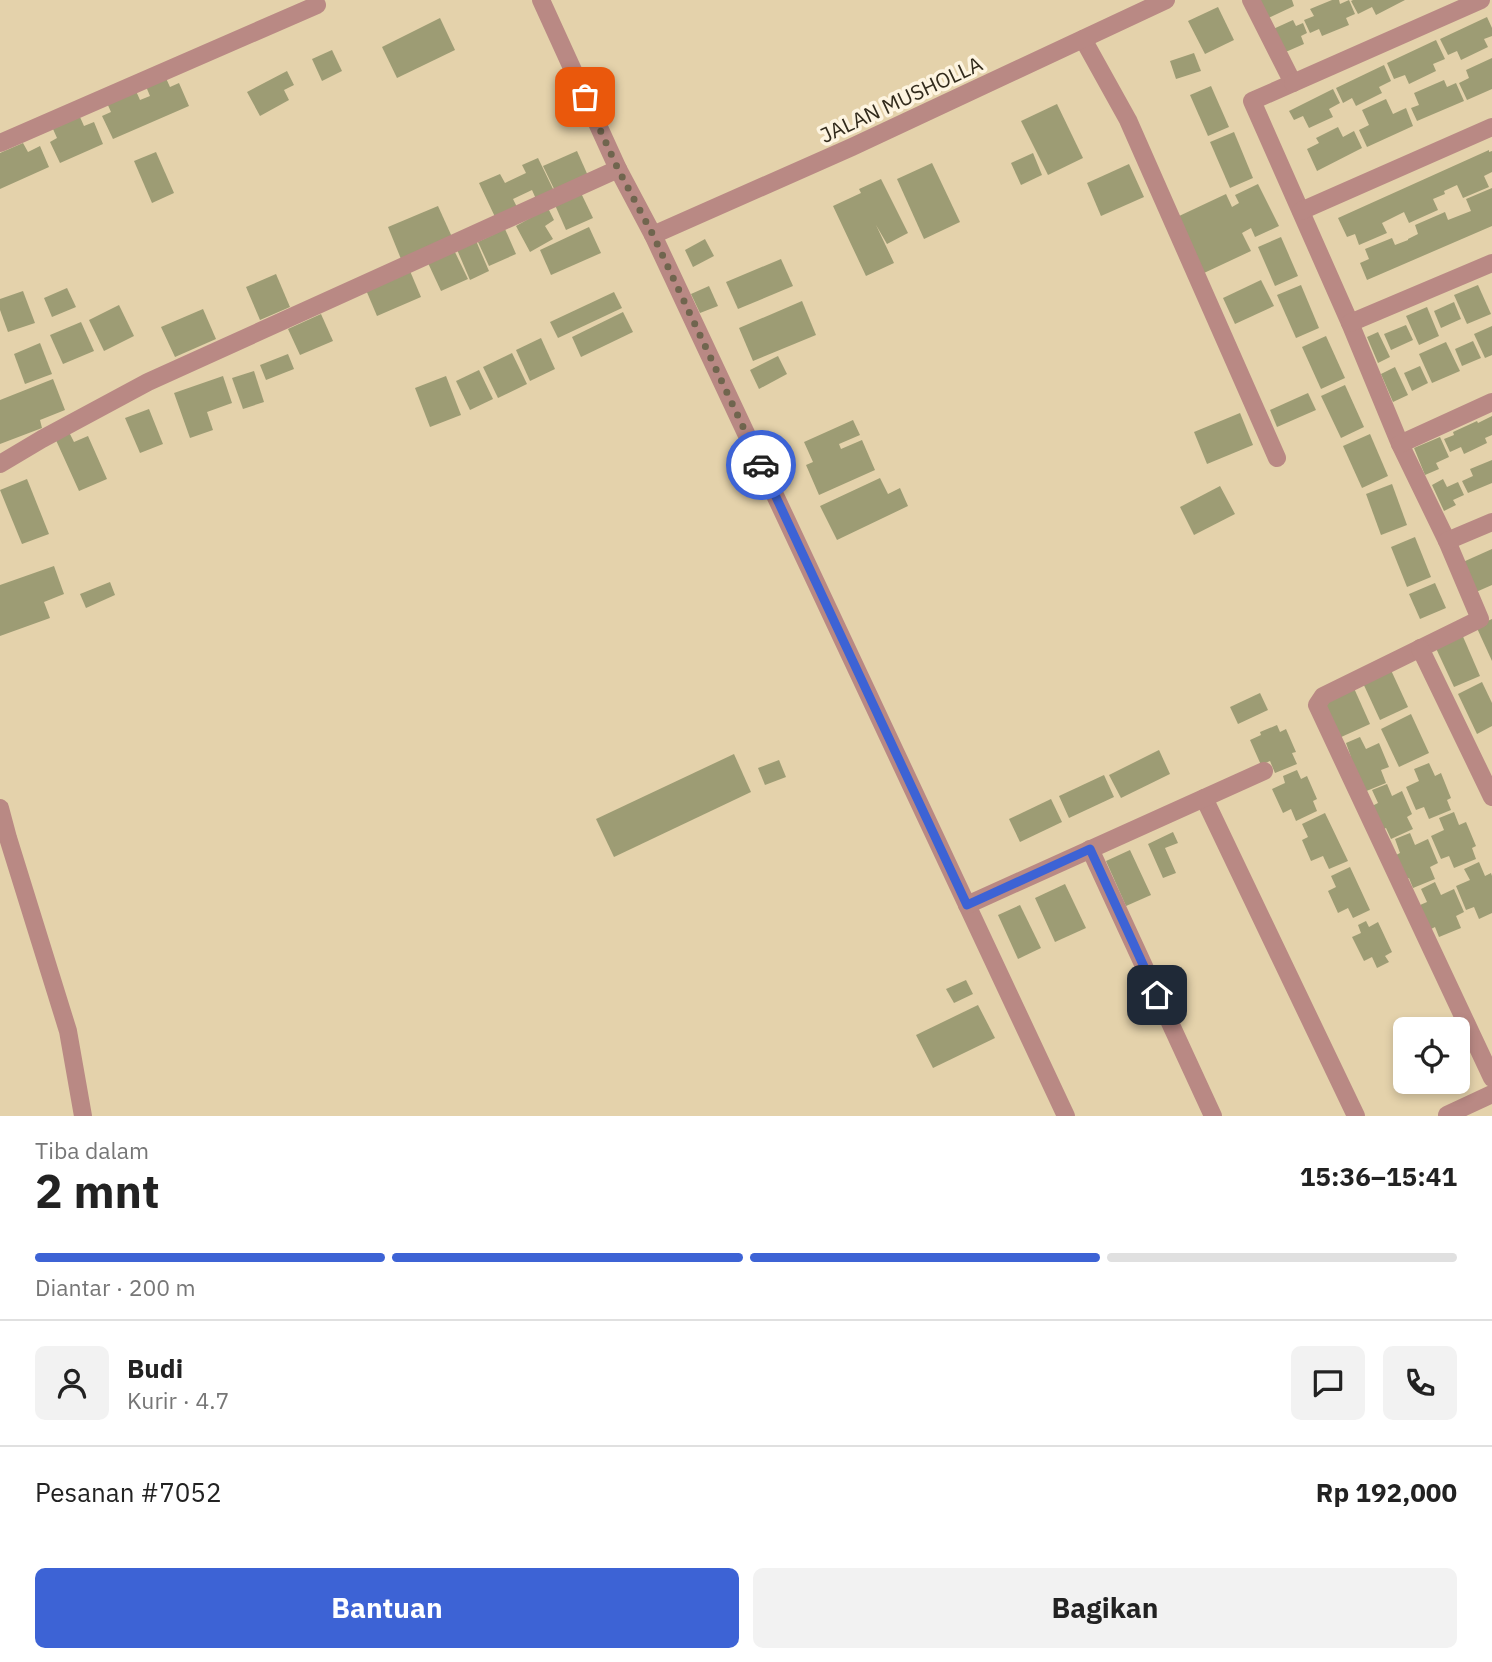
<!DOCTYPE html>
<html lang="id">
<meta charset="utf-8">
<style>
body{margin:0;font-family:"IBM Plex Sans",sans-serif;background:#f2f2f2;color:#222;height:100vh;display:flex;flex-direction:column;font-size:26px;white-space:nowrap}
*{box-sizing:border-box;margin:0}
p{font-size:23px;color:#767676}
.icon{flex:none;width:38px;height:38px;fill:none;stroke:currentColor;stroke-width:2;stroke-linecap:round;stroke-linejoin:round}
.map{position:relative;height:1116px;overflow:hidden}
.details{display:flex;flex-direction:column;background:#fff;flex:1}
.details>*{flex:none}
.controls{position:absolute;left:1393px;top:1017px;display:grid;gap:14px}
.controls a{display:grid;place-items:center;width:77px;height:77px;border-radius:10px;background:#fff;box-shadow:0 4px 10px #0003;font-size:35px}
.pin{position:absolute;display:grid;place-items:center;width:60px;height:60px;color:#fff;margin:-30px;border-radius:14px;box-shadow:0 4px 10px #0006}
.courier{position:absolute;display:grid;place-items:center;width:70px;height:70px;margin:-35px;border:5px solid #3d63d5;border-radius:50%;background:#fff;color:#222;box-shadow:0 2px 9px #0007}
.summary em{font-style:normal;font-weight:700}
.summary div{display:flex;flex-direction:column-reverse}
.summary{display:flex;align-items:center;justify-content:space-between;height:119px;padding:0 35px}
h1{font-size:46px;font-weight:700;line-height:52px}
.bar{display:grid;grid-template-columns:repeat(4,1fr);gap:10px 7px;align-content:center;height:84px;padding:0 35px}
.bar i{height:9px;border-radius:5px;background:#e0e0e0}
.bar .active{background:#3d63d5}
.bar p{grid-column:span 4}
.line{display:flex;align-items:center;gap:18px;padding:0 35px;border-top:2px solid #e0e0e0}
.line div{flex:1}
.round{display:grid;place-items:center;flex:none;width:74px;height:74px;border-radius:10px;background:#f2f2f2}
.primary-button{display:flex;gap:14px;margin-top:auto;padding:14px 35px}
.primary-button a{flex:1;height:80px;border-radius:10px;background:#3d63d5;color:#fff;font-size:28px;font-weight:700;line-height:80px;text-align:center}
.primary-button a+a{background:#f2f2f2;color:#222}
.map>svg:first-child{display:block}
.building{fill:#9d9c74}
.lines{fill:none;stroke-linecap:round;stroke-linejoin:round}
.minor{stroke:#b98984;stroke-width:18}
.done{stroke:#70654e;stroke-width:7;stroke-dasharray:0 12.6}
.route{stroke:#3d63d5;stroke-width:9}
.labels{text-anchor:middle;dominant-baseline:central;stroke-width:7;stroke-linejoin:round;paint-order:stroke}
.street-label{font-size:21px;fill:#322b1c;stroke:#fdf4e0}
</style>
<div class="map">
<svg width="1492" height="1116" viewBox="0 0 1492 1116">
<rect width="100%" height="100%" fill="#e4d2ab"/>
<g class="building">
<polygon points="1257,0 1292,0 1294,6 1266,19"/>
<polygon points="1332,0 1339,0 1340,4 1349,0 1355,14 1346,18 1349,25 1322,36 1319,29 1310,33 1304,20 1314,16 1310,9"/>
<polygon points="1353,0 1405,0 1376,15 1372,7 1358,14 1351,1"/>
<polygon points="1218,7 1234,40 1205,54 1188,21"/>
<polygon points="1487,17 1492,28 1492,36 1484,39 1488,47 1461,60 1457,51 1448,55 1440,39"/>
<polygon points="440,18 455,50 397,78 382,47"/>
<polygon points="1293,20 1296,26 1303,23 1307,33 1301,36 1304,44 1281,54 1271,30"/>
<polygon points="1436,40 1445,59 1433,64 1436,71 1409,84 1405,75 1394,79 1387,63"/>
<polygon points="332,50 342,71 322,81 312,59"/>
<polygon points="1194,53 1201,71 1176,79 1170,61"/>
<polygon points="1492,58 1492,89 1467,100 1459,83 1469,78 1466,70"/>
<polygon points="1384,65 1391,81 1379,87 1382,93 1356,106 1352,98 1343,103 1336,88"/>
<polygon points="287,71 294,85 284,90 289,100 260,116 247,92"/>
<polygon points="165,76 170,87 179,83 189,106 113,139 102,116 111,112 107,103 136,91 140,100 150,96 145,84"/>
<polygon points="1444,80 1447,87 1456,83 1464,101 1417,121 1411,108 1419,105 1414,93"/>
<polygon points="1211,86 1229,127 1208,136 1190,95"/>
<polygon points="1333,89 1340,103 1329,109 1333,117 1309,128 1303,116 1294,120 1289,111"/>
<polygon points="1386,99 1393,114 1406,108 1413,126 1367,147 1359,130 1369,125 1362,110"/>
<polygon points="1057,104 1083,158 1048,175 1021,121"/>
<polygon points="80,117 84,126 94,122 103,144 60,163 50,142 57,138 53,129"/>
<polygon points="1338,127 1343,137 1354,131 1362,148 1317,171 1307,149 1319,143 1316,138"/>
<polygon points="1234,132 1253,178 1230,188 1210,142"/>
<polygon points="23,143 28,152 40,146 49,167 0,189 0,153"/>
<polygon points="1489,150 1489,152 1492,151 1492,172 1484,176 1489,187 1463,198 1457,185 1444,191 1445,194 1433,199 1438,210 1409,223 1404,212 1382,223 1387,233 1359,245 1355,234 1347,237 1338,218"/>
<polygon points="577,151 589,178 556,193 543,166"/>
<polygon points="156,152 174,193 152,203 134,161"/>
<polygon points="1033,153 1042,175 1021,185 1011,163"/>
<polygon points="538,158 554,191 536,199 532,190 513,199 518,209 496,219 479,183 500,174 505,183 526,173 522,165"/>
<polygon points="932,163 960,222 924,239 897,179"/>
<polygon points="1129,164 1144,197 1101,216 1087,183"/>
<polygon points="881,179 908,233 887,244 876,225 894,263 866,276 833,206 861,193 859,189"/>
<polygon points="1258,184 1279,226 1255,237 1251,228 1242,233 1251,251 1204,273 1177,217 1226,194 1232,207 1239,203 1235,195"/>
<polygon points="1492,188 1492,226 1367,280 1360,263 1369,259 1365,249 1392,238 1395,245 1408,240 1408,239 1418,234 1415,225 1445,212 1448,220 1471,211 1466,199"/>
<polygon points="581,193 593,218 566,230 555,205"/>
<polygon points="438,206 452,237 401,259 388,227"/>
<polygon points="548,208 554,220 545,226 553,239 530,252 516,226"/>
<polygon points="589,227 601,253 551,275 540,250"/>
<polygon points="505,229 516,254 489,266 478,242"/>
<polygon points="474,236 489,271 470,280 455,245"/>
<polygon points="1281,237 1298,276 1275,286 1258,247"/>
<polygon points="705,239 714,256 693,267 685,250"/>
<polygon points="454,250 468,279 441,291 428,263"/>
<polygon points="781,259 793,286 738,309 726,282"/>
<polygon points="410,271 421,297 377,316 366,290"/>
<polygon points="276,274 290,307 260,320 246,287"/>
<polygon points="1261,280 1274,306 1235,324 1223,298"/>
<polygon points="1301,285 1319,328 1296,338 1277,295"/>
<polygon points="1478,285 1491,314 1467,324 1454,295"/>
<polygon points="709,286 718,306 700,313 691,294"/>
<polygon points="67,288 76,307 52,317 44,298"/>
<polygon points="23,291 35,323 8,332 0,310 0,299"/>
<polygon points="614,292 622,308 558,338 550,322"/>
<polygon points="802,301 816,335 753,361 739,328"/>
<polygon points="1454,302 1461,319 1441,328 1434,311"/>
<polygon points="119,305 134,336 104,351 89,320"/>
<polygon points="1427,307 1439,336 1419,345 1406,316"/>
<polygon points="203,309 216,339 175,357 161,327"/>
<polygon points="623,312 633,332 581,357 572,337"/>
<polygon points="321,314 333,341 300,355 288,329"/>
<polygon points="81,322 94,351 63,364 50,335"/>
<polygon points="1406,325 1413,340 1391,350 1384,334"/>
<polygon points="1492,326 1492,355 1485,358 1474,334"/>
<polygon points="1378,332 1390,357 1378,363 1367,337"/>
<polygon points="1326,336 1345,378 1321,389 1302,347"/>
<polygon points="541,338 555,369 530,381 516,350"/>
<polygon points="1473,341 1481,358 1462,366 1455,349"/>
<polygon points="1446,342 1460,371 1432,383 1419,354"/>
<polygon points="40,343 52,374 25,384 14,354"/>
<polygon points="512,353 527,384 498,398 483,367"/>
<polygon points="288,354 294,369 266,380 260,365"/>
<polygon points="778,356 787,374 759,389 750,370"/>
<polygon points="1420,366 1428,383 1412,391 1404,373"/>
<polygon points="1395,367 1408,395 1393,402 1381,374"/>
<polygon points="479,370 493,399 470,410 456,381"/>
<polygon points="254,371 264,402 243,409 232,378"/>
<polygon points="223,376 232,403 207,412 213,430 190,438 174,393"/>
<polygon points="446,376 461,415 430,427 415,388"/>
<polygon points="53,379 65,410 40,420 42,428 0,444 0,400"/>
<polygon points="1345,385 1364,427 1341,438 1321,396"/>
<polygon points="1308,393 1316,410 1277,427 1270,410"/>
<polygon points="149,409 163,444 140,453 125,418"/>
<polygon points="1240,413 1253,445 1207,464 1194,432"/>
<polygon points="1492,416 1492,435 1485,438 1487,443 1464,454 1461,447 1450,452 1444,439 1454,435 1453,432 1477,421 1478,423"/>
<polygon points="853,420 860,435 839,444 841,449 862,440 875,470 819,495 806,465 813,462 804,442"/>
<polygon points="69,432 74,442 88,436 107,479 79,491 55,438"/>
<polygon points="1370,434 1388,476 1362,488 1343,446"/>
<polygon points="1440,437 1449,457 1436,463 1439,469 1425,475 1414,448"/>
<polygon points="1492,460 1492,483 1468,493 1462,481 1473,476 1470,469"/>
<polygon points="880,478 888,494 900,488 908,506 837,540 820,506"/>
<polygon points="27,479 49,534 22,544 0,490"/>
<polygon points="1443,479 1447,487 1458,482 1464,495 1453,500 1456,505 1444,511 1432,485"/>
<polygon points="1392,484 1407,525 1381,535 1366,494"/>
<polygon points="1220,486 1235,514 1194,535 1180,507"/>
<polygon points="1415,537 1431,577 1407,587 1391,547"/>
<polygon points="1492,549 1492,585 1476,592 1463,562"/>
<polygon points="54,566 64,594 44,602 50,618 0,636 0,585"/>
<polygon points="110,582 115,595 86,608 80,594"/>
<polygon points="1435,583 1446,608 1420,619 1409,594"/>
<polygon points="1492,619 1492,661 1476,626"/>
<polygon points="1461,632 1480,676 1454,687 1434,644"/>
<polygon points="1390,668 1408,707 1380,720 1362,681"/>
<polygon points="1482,682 1492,703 1492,726 1477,734 1458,694"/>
<polygon points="1353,686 1370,724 1339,738 1322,700"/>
<polygon points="1260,693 1268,710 1238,724 1230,707"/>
<polygon points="1411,714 1429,753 1399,767 1381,729"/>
<polygon points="1277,725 1280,732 1286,729 1296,752 1292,753 1297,764 1275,773 1270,761 1261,765 1250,740 1261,735 1260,732"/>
<polygon points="1360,737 1366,749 1379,743 1389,767 1381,770 1386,783 1364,792 1345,759 1351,757 1346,743"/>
<polygon points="1159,750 1170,774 1121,798 1109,775"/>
<polygon points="734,754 751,792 614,857 596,819"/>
<polygon points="779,760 786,777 765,785 758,768"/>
<polygon points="1429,763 1435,776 1441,773 1451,798 1447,800 1451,810 1429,819 1424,807 1416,810 1406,787 1419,781 1414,769"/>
<polygon points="1297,770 1301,779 1307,776 1317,799 1313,801 1317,811 1296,821 1291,809 1283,813 1272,789 1285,783 1283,776"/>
<polygon points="1104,775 1114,797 1069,818 1059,796"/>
<polygon points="1387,784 1392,796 1402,791 1412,814 1407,817 1413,829 1391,839 1386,828 1382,830 1372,806 1378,803 1372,790"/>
<polygon points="1051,799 1062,822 1020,842 1009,819"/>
<polygon points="1454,812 1459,825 1466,822 1476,846 1472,848 1476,859 1454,868 1449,856 1441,859 1431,836 1444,830 1439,818"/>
<polygon points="1325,813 1348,861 1329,869 1323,856 1311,861 1302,840 1308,837 1302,824"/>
<polygon points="1173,832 1178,843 1165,848 1176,873 1163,878 1148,844"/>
<polygon points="1410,833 1415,845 1428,839 1438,863 1430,867 1435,879 1413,888 1409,878 1405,880 1394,856 1400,853 1395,839"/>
<polygon points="1130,850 1151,895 1126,906 1106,861"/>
<polygon points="1479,862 1485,876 1491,873 1492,876 1492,913 1479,919 1474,907 1466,910 1456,886 1470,880 1464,869"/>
<polygon points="1350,867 1370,910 1353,918 1348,908 1338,913 1328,891 1336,887 1331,876"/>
<polygon points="1435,882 1441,895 1454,889 1464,912 1456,916 1461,928 1439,937 1435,927 1431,929 1420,905 1427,902 1421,889"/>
<polygon points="1065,884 1086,928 1055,942 1035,898"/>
<polygon points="1020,905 1041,948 1018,959 998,915"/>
<polygon points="1366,921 1369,927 1378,922 1392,952 1385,956 1389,962 1377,968 1372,957 1364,961 1352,937 1361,933 1358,925"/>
<polygon points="966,980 973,994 954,1003 946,989"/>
<polygon points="978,1005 995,1038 933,1068 916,1035"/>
</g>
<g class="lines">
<g class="minor">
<polyline points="541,0 618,169 653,235 1066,1116"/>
<polyline points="1251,0 1293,83 1252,101 1350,323 1400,444 1447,541 1480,619 1323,696 1317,705 1492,1078"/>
<polyline points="1083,39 1128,120 1277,458"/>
<polyline points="1293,83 1481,0"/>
<polyline points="0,143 317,5"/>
<polyline points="1301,211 1492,127"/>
<polyline points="653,235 852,147 1166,0"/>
<polyline points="1350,323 1492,263"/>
<polyline points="1400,444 1492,402"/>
<polyline points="0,464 42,439 148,382 618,169"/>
<polyline points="1447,541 1492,522"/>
<polyline points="1420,648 1492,797"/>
<polyline points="1204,798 1356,1116"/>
<polyline points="0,808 8,838 68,1031 83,1116"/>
<polyline points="1090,849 1213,1116"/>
<polyline points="967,905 1264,771"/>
<polyline points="1447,1115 1492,1094"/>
</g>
</g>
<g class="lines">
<polyline class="done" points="585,97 618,169 653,235 761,465"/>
<polyline class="route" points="761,465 967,905 1090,849 1157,995"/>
</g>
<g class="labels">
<g class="street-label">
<text transform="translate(901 99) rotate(-25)">JALAN MUSHOLLA</text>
</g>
</g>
</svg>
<div class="controls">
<a><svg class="icon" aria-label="locate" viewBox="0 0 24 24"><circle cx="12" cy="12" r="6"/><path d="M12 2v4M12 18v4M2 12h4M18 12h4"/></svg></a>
</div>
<div class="pin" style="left:585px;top:97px;background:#ea580c"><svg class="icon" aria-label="bag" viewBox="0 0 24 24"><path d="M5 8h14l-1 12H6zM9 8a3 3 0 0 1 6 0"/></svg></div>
<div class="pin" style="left:1157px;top:995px;background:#1f2937"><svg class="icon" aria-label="home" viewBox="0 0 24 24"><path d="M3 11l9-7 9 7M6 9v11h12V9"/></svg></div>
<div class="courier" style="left:761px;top:465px"><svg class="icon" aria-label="car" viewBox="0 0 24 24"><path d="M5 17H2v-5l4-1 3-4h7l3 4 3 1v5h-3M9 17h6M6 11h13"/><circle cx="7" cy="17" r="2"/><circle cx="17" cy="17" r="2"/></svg></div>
</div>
<section class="details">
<div class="summary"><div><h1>2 mnt</h1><p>Tiba dalam</p></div><em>15:36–15:41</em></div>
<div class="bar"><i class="active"></i><i class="active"></i><i class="active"></i><i></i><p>Diantar · 200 m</p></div>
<div class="line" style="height:126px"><a class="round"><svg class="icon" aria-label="person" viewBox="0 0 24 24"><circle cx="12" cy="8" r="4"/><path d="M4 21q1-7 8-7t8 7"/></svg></a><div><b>Budi</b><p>Kurir · 4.7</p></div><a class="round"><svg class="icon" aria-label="chat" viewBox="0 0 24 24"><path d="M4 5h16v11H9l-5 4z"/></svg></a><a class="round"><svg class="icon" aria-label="phone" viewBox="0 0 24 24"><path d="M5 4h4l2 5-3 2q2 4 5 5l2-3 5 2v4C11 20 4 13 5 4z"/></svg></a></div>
<div class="line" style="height:91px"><div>Pesanan #7052</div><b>Rp 192,000</b></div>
<div class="primary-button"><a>Bantuan</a><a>Bagikan</a></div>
</section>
